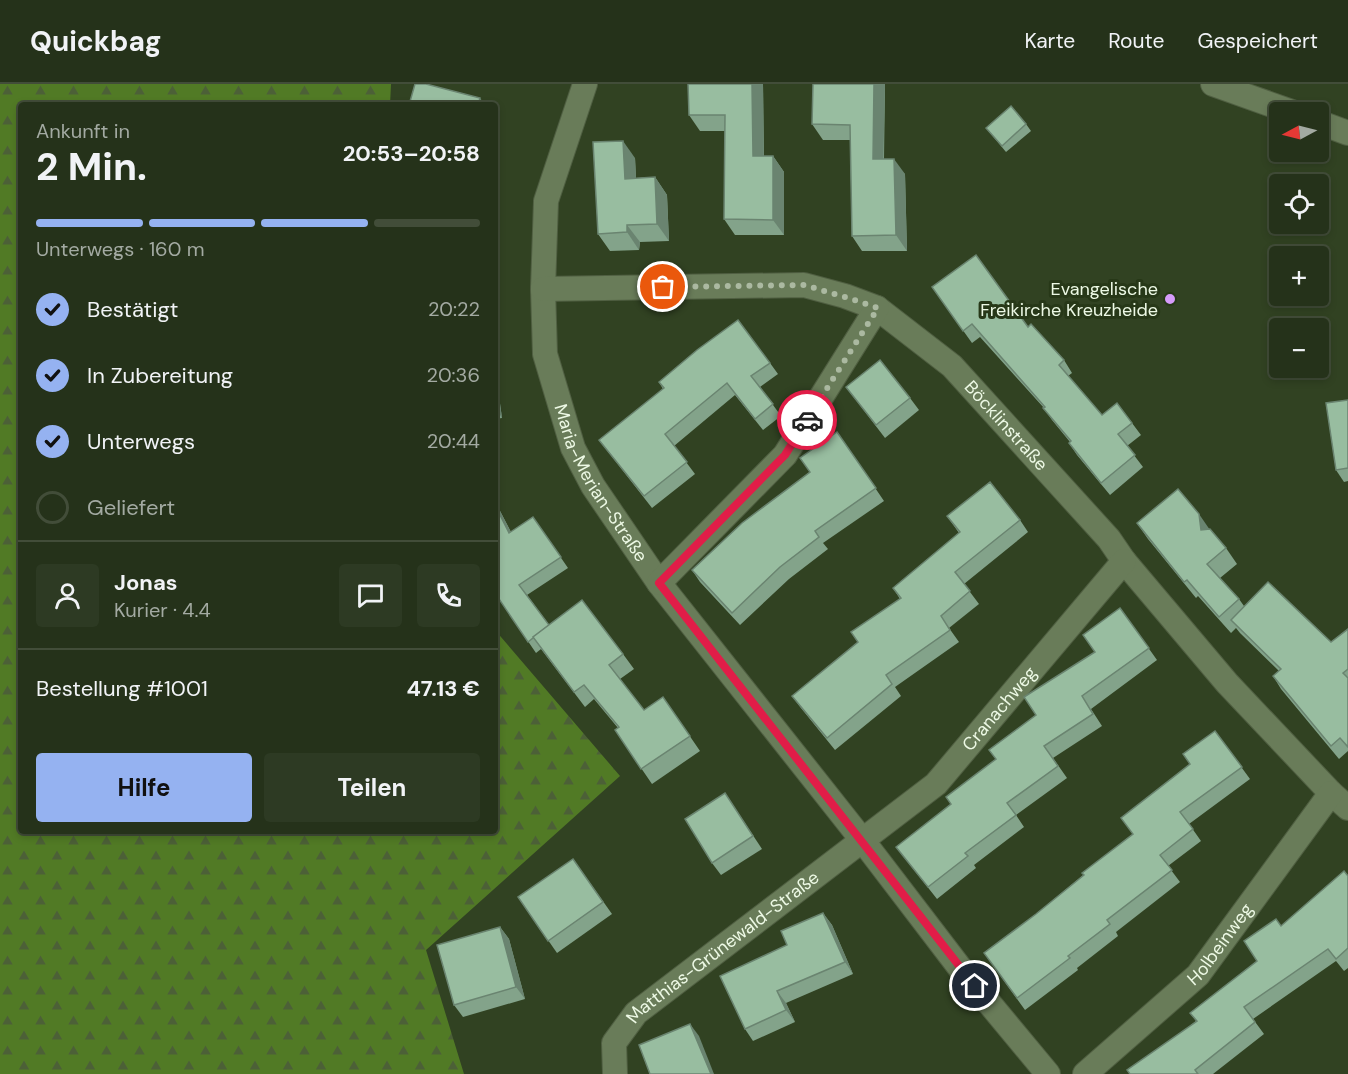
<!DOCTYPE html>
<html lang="de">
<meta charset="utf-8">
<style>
body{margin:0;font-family:"DM Sans",sans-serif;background:#2d3a23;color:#f1f3f6;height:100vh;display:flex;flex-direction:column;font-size:22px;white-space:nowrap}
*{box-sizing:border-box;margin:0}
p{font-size:20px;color:#a3aaa2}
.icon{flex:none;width:33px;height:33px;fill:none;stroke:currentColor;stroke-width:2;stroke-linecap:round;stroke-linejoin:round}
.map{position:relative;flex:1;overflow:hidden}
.sheet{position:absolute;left:18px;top:18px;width:480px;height:732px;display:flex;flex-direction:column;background:#25321a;border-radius:6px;box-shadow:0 3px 9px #0003,0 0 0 2px #424d39}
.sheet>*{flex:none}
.needle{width:39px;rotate:263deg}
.tools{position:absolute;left:1269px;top:18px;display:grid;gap:12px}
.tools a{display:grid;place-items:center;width:60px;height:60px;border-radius:6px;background:#25321a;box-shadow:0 3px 9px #0003,0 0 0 2px #424d39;font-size:30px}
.pin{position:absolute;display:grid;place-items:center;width:51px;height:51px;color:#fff;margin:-26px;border:3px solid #fff;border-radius:50%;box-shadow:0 2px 6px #0007}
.courier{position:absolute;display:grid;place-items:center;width:60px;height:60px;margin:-30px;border:4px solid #e11d48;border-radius:50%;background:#fff;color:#222;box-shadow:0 2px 8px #0007}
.headline em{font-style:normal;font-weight:700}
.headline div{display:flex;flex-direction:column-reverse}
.headline{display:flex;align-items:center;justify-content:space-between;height:102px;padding:0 18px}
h1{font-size:39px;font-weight:700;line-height:45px}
.bar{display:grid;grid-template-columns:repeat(4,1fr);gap:9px 6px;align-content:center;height:72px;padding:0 18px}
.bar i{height:8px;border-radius:4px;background:#424d39}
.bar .selected{background:#95b2f1}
.bar p{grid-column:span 4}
.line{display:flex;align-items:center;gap:15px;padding:0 18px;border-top:2px solid #424d39}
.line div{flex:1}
.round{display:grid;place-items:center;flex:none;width:63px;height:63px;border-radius:6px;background:#2d3a23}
ol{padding:0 18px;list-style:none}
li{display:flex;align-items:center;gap:18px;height:66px}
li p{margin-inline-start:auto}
li .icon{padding:6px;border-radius:50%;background:#95b2f1;color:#111;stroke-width:4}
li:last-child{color:#a3aaa2}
li i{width:33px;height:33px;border:3px solid #424d39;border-radius:50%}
.button{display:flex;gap:12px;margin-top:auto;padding:12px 18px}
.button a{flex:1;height:69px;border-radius:6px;background:#95b2f1;color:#111;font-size:24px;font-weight:700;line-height:69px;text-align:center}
.button a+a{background:#2d3a23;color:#f1f3f6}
header{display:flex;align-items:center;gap:36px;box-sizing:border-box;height:84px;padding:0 30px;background:#25321a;border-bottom:2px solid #424d39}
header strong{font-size:28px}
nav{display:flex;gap:33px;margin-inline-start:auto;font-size:21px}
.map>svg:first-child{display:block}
.forest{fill:url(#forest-firs)}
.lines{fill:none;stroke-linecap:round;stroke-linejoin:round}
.street-casing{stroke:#505f42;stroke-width:26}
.street{stroke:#697c59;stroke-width:24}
.wall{fill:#83a38a}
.shaded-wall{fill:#6a8470}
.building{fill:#98bda0;stroke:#6a8470;stroke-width:1.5}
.done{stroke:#abb9a1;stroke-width:6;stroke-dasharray:0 10.8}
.route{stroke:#e11d48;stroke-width:8}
.poi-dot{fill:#d69bfa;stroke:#273818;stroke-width:2}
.labels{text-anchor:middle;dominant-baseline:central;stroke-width:6;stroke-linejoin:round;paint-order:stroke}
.poi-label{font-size:18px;fill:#edf9e5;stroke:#273818;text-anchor:end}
.street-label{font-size:18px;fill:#edf9e5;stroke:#273818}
</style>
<header>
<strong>Quickbag</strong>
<nav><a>Karte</a><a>Route</a><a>Gespeichert</a></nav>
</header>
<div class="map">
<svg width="1348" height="990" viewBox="0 0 1348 990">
<defs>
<pattern id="forest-firs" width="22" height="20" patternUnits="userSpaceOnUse" patternTransform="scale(1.5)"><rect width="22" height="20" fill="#517a25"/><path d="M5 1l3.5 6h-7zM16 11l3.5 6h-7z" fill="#4c6037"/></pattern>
</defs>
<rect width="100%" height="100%" fill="#314222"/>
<polygon class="forest" points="0,0 391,0 390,21 21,21 21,747 495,747 495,546 620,692 426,866 464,990 0,990"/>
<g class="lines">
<defs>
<g id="street">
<path id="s1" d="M 585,0 L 546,117 L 543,205 L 545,270 L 573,364 L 593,402 L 659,499 L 863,757 L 960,884 L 1048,990"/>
<polyline points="1213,0 1292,28"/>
<polyline points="1318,38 1348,49"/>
<path id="s2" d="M 543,205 L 804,201 L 845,212 L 877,224 L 952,282 L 1109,455 L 1124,477 L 1227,599 L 1331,709 L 1348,724"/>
<polyline points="659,499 785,371 877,224"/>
<path id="s3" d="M 615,990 L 614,959 L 636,929 L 936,700 L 1124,477"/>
<path id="s4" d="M 1085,990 L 1198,891 L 1331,709"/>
</g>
</defs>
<use href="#street" class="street-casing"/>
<use href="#street" class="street"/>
</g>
<g class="wall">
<polygon points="763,0 764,72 773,72 784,88 784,151 735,151 724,135 725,47 700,47 689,31"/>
<polygon points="885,0 884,75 905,90 907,167 862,167 852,152 850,56 823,56 812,40"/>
<polygon points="1026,40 1031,47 1006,68 986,44"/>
<polygon points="635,74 636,94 655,93 667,111 669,157 640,158 639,166 610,167 598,150"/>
<polygon points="932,203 1028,243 1064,276 1072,289 1068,292 1102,331 1132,339 1141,351 1127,362 1143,383 1110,411 1077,371 1069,359 1070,358 1052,336 1044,324 980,253 972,259"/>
<polygon points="770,279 778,290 760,303 781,332 763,346 735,311 674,362 695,390 652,424 599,356 663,305 659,298"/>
<polygon points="495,284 502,334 495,335"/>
<polygon points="846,303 910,314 919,326 885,354"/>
<polygon points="1348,316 1348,397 1344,398 1336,386"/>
<polygon points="837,348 884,417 823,459 828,465 789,495 740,541 700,498 692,486 810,388"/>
<polygon points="499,425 511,448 533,433 568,484 527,511 549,541 623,570 634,585 620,595 644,626 663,613 700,667 652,700 615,646 618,644 594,615 585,623 541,565 536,569 495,509"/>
<polygon points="947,432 1020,436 1028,448 964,500 979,520 949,544 959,558 895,603 901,612 835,666 801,624 792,612 858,558 900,515 893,504 959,449"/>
<polygon points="1137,439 1209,445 1226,464 1237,480 1220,494 1239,515 1244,522 1331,558 1348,545 1348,667 1339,675 1281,605 1273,592 1279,587 1240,549 1236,544 1231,549 1198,512 1196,514 1148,455"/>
<polygon points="1120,524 1157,576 1091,625 1102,642 1053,674 1067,694 1016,731 1024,743 974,781 976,784 937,815 896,763 951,720 996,676 1095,568"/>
<polygon points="1215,647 1250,695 1189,740 1201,757 1168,782 1180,798 1116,848 1118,852 1077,884 1078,886 1025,926 984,869 1036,830 1133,750 1121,734 1190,680"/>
<polygon points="725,709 762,765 721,791 712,779"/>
<polygon points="573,775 612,830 557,869 518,813"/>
<polygon points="1348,792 1348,884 1344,887 1336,877 1253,935 1264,950 1213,990 1130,990 1196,937 1190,929 1257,877 1281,842"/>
<polygon points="823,829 832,841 853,890 786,919 795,938 753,957 745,945 787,861"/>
<polygon points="500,843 509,855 525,915 463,933 454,921"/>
</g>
<g class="shaded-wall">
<polygon points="752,0 763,0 764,88 753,72"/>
<polygon points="874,0 885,0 883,90 873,75"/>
<polygon points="480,14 485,21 478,21"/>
<polygon points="623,57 635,74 637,112 625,95"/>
<polygon points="773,72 784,88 784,151 773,136"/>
<polygon points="894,75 905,90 907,167 896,151"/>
<polygon points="655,93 667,111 669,157 657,140"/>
<polygon points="627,141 640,158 639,166 627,148"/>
<polygon points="495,284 502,334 495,323"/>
<polygon points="495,419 499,425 517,460 509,449 495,421"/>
<polygon points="1199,430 1210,446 1201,446"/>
<polygon points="823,829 832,841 853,890 845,878"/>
<polygon points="500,843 509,855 525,915 516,903"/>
<polygon points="777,907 786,919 795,938 786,926"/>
<polygon points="690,940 699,952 714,990 711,990"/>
</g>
<g class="building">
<polygon points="415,0 426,0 480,14 478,21 409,21"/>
<polygon points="688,0 752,0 753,72 773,72 773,136 724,135 725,31 689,31"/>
<polygon points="813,0 874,0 873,75 894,75 896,151 852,152 850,41 812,40"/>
<polygon points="1011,22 1026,40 1002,62 986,44"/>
<polygon points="623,57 625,95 655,93 657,140 627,141 627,148 598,150 593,58"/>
<polygon points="976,171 1028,243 1031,240 1064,276 1059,281 1102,331 1117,319 1132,339 1118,350 1135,371 1101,399 1069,359 1071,357 1043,324 1045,323 972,240 963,247 932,203"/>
<polygon points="738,236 770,279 751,292 773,320 755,335 727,299 665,350 687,378 644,412 599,356 664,304 659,298 697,266"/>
<polygon points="880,276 910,314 876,341 846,303"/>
<polygon points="1348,316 1348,384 1336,386 1326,319"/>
<polygon points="837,348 876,404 815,447 819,453 780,483 732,529 692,486 742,439 810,388 800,374"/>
<polygon points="990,398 1020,436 955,488 970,507 941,532 950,546 886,591 892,600 827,654 792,612 858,558 851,548 901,514 893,504 960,448 947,432"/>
<polygon points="1178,405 1199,430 1201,446 1210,445 1226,464 1207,480 1239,515 1219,533 1187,496 1184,498 1137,439"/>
<polygon points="495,421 509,449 533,433 561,473 519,501 549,541 528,558 495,509"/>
<polygon points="1268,498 1331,558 1348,545 1348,585 1343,589 1348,594 1348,663 1340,654 1331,662 1273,592 1281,585 1231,536"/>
<polygon points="582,516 623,570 609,581 644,626 663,613 690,652 641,685 615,646 619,643 584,601 574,608 533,553"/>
<polygon points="1120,524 1149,564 1082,612 1093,630 1044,662 1058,682 1007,719 1016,731 965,769 968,772 928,803 896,763 951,720 946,713 996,675 989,666 1036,631 1024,613 1095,568 1083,551"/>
<polygon points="1215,647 1242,683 1180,728 1193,745 1160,771 1172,786 1107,836 1110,840 1068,872 1070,874 1017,914 984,869 1036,830 1084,791 1082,789 1133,750 1121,734 1190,680 1183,670"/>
<polygon points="725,709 753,752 712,779 685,735"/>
<polygon points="573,775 603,818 548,857 518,813"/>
<polygon points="1344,787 1348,792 1348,864 1336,875 1328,865 1244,923 1255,938 1195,986 1198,990 1130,990 1127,986 1197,937 1190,929 1257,877 1244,857 1276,835 1281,842"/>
<polygon points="823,829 845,878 777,907 786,926 745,945 720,892 787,861 781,847"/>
<polygon points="500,843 516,903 454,921 437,861"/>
<polygon points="690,940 711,990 650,990 639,961"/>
</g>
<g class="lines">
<polyline class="done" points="663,203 804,201 845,213 878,224 807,336"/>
<polyline class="route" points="807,336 785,371 659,499 975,902"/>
</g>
<circle class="poi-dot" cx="1170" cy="215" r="6"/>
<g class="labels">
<g class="poi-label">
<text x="1158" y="205">Evangelische<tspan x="1158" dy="21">Freikirche Kreuzheide</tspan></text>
</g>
<g class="street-label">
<text stroke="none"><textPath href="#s2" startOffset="513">Böcklinstraße</textPath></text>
<text stroke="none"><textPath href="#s1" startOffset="418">Maria-Merian-Straße</textPath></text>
<text stroke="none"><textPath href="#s3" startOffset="544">Cranachweg</textPath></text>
<text stroke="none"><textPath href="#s4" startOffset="188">Holbeinweg</textPath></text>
<text stroke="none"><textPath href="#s3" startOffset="177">Matthias-Grünewald-Straße</textPath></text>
</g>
</g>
</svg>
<div class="tools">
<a><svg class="needle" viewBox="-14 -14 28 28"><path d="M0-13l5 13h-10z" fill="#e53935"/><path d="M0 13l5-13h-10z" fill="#a3aaa2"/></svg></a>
<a><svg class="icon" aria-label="locate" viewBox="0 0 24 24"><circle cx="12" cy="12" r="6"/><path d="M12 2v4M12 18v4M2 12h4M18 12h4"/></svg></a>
<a>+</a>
<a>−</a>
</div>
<div class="pin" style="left:663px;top:203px;background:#ea580c"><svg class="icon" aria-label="bag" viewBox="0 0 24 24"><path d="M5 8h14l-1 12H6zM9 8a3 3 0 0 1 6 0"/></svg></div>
<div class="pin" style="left:975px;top:902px;background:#1f2937"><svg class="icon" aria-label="home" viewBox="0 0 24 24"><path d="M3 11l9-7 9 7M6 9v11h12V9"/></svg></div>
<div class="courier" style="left:807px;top:336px"><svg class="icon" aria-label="car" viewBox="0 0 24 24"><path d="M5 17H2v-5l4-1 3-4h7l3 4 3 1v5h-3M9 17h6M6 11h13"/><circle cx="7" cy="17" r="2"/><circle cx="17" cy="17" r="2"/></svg></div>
<section class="sheet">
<div class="headline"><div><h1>2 Min.</h1><p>Ankunft in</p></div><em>20:53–20:58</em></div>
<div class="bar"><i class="selected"></i><i class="selected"></i><i class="selected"></i><i></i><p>Unterwegs · 160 m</p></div>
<ol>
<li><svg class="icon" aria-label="check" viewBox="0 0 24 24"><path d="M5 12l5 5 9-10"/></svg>Bestätigt<p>20:22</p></li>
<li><svg class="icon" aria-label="check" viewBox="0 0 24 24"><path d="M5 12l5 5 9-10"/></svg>In Zubereitung<p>20:36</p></li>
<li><svg class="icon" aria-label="check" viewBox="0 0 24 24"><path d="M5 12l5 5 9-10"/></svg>Unterwegs<p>20:44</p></li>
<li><i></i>Geliefert</li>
</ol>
<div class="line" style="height:108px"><a class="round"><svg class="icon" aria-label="person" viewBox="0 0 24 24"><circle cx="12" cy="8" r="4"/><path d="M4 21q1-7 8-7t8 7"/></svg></a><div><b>Jonas</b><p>Kurier · 4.4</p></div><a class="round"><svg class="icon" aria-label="chat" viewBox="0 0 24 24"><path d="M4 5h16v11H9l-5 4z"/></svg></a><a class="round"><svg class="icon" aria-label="phone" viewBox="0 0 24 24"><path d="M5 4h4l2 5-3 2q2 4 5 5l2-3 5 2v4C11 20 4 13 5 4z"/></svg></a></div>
<div class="line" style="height:78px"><div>Bestellung #1001</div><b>47.13 €</b></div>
<div class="button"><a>Hilfe</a><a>Teilen</a></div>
</section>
</div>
